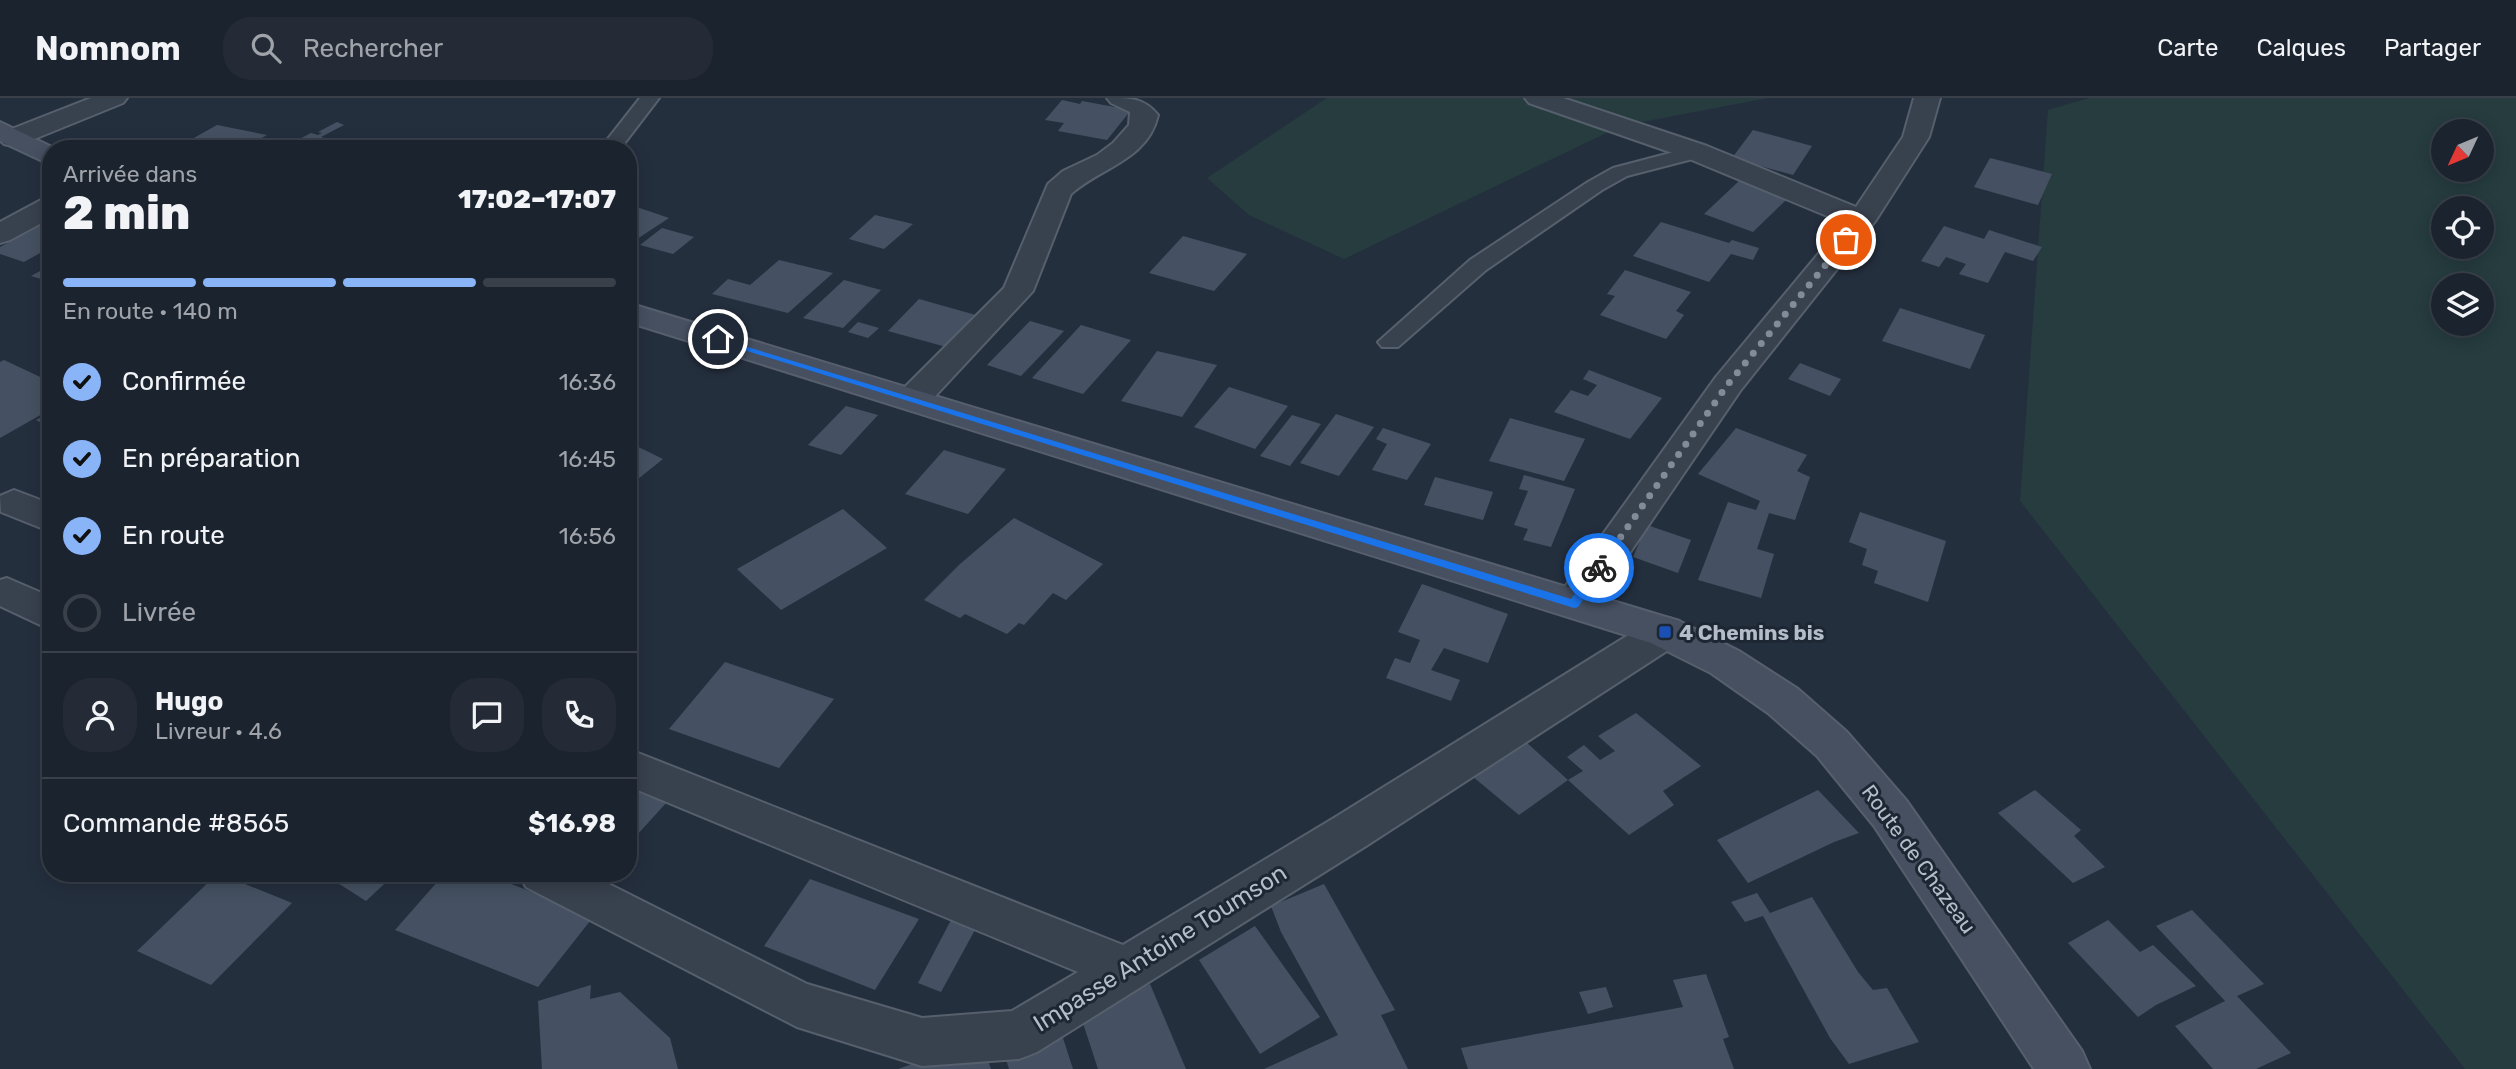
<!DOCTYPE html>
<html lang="fr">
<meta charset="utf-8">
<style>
body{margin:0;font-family:Rubik,sans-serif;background:#242b36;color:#f1f3f6;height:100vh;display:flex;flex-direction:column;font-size:26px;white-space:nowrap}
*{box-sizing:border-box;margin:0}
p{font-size:23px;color:#a0a4aa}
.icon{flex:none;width:38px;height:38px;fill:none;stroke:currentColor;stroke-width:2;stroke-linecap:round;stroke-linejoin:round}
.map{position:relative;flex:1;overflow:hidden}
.details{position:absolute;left:42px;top:42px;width:595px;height:742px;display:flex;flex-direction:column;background:#1b232e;border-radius:28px;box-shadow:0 4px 18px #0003,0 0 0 2px #39404a}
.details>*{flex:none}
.needle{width:46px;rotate:226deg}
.controls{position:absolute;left:2431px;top:21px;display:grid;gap:14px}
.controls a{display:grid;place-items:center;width:63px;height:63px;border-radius:50%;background:#1b232e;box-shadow:0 4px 18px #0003,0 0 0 2px #39404a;font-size:35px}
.pin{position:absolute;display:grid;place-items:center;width:60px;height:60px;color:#fff;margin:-30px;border:4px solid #fff;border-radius:50%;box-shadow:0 2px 7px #0007}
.courier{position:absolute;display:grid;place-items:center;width:70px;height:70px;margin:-35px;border:5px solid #1a73e8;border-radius:50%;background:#fff;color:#222;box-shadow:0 2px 9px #0007}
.overview em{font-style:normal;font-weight:800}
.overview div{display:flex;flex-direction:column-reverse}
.overview{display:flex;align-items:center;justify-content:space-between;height:119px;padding:0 21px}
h1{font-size:46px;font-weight:800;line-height:52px}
.bar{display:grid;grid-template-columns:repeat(4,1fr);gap:10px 7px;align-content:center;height:84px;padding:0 21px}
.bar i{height:9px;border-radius:5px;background:#39404a}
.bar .active{background:#8ab4f8}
.bar p{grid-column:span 4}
.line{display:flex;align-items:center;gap:18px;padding:0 21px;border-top:2px solid #39404a}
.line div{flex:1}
.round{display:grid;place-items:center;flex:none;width:74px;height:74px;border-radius:28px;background:#242b36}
ol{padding:0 21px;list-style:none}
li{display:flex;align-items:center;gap:21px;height:77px}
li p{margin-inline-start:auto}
li .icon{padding:7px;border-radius:50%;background:#8ab4f8;color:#111;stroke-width:4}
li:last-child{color:#a0a4aa}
li i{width:38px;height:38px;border:4px solid #39404a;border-radius:50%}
header{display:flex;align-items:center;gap:42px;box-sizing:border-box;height:98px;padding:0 35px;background:#1b232e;border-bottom:2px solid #39404a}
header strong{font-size:33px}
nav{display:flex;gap:38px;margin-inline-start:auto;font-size:24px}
.search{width:490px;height:63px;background:#242b36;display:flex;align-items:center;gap:18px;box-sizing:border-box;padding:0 24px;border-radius:28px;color:#a0a4aa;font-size:26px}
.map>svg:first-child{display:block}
.green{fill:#263c3f;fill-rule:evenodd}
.building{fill:#455162}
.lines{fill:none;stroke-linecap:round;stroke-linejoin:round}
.lane-casing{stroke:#565f6c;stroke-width:4}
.street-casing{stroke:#565f6c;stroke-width:4}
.secondary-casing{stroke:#565f6c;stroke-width:4}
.lane{fill:#38414e;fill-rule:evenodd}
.street{fill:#38414e;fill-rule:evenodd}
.secondary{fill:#465061;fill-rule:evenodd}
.route{fill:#1a73e8}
.done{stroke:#828b98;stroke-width:7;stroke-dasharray:0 12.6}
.transit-dot{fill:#1a4fb4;stroke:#1d2633;stroke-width:2.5}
.labels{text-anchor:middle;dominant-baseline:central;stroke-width:6;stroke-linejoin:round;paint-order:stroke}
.poi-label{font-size:21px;font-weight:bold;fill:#b4bcc9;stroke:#1d2633;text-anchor:start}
.street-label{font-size:21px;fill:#b4bcc9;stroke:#1d2633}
.near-street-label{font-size:24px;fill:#b4bcc9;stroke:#1d2633}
</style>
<header>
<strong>Nomnom</strong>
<div class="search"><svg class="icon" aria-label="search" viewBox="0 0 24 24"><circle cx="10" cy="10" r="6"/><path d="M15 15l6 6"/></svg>Rechercher</div>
<nav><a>Carte</a><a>Calques</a><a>Partager</a></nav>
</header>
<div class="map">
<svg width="2516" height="971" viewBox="0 0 2516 971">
<rect width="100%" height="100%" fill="#242f3e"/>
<g class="green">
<polygon points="1327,0 1768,0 1621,28 1344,161 1249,117 1207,80"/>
<path d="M 2089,0 L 2516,0 L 2516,971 L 2465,971 L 2020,403 L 2048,12 ZM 2443,33 L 2482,33 L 2482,72 L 2443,72 ZM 2443,110 L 2482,110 L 2482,149 L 2443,149 ZM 2443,187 L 2482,187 L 2482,226 L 2443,226 Z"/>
</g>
<g class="building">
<polygon points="1062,2 1080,6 1082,3 1131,12 1107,42 1058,33 1064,25 1045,22"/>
<polygon points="337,24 344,27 321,39 335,43 321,51 297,51 286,48 311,35 318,37 322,35 318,34"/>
<polygon points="217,27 267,37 243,51 174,51"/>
<polygon points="1753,32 1812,48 1793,77 1732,60"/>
<polygon points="1990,60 2052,76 2038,107 1974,89"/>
<polygon points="1739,83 1788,100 1753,134 1704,116"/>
<polygon points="628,106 669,120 628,147"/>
<polygon points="875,117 913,126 884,151 849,141"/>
<polygon points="51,122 51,149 24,164 0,156 0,149"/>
<polygon points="1661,124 1729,145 1732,142 1759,150 1753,162 1731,156 1709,184 1633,158"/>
<polygon points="1944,128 1984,141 1989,132 2042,149 2033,163 2005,154 1988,185 1959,176 1966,166 1946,159 1939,169 1921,163"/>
<polygon points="662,130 694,139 673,156 640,147"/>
<polygon points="1183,138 1247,156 1214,193 1149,175"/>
<polygon points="779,162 833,175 788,215 712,196 728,181 750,187"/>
<polygon points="51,167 51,184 31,178"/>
<polygon points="1625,172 1691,194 1676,213 1684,217 1666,241 1600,217 1615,198 1607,196"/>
<polygon points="844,182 881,192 843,230 803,220"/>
<polygon points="919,201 983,219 950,250 888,233"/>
<polygon points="1900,210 1985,237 1970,271 1882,243"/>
<polygon points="1030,223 1064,233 1021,278 987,267"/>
<polygon points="858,224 879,230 868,240 848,234"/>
<polygon points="1081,227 1131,242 1083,296 1032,280"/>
<polygon points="1157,253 1217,267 1182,319 1121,303"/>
<polygon points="4,262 51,284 51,311 0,340 0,264"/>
<polygon points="1800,265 1841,281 1830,298 1788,281"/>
<polygon points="1589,272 1662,300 1630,341 1554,314 1571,292 1588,298 1597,287 1583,281"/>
<polygon points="1229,289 1288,308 1255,351 1194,329"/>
<polygon points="846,308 878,317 841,357 808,347"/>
<polygon points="51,314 51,330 36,322"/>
<polygon points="1336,316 1374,329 1339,378 1300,365"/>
<polygon points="1292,317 1321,326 1290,368 1260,358"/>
<polygon points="1510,320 1585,341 1564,383 1489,363"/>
<polygon points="1383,330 1431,346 1407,382 1372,372 1387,346 1376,341"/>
<polygon points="1736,330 1807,357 1797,373 1810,379 1795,422 1769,415 1757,451 1774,456 1761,500 1698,482 1728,404 1756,412 1760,403 1698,376"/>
<polygon points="628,344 663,361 628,389"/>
<polygon points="944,352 1006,371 968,416 905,396"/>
<polygon points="1524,377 1575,391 1551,449 1523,442 1528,431 1514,427 1528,393 1519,391"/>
<polygon points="1435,379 1493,394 1483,422 1424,407"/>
<polygon points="843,411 887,450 781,512 737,471"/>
<polygon points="1860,414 1946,443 1928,504 1874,485 1878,473 1862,467 1867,451 1849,444"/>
<polygon points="1014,420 1103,466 1066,502 1053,495 1024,527 1019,525 1007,536 965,516 960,520 924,502 960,466"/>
<polygon points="1647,427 1691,442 1678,475 1633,459"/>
<polygon points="1422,486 1508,516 1488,565 1444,550 1431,572 1460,582 1451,603 1386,580 1395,560 1410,565 1420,542 1398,534"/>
<polygon points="725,564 834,601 779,670 669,631"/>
<polygon points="1636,615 1701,668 1663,693 1674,707 1629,737 1568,682 1519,717 1472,678 1526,644 1568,682 1583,673 1567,659 1584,647 1600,662 1615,653 1598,638"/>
<polygon points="628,674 676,694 628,747"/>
<polygon points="1818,692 1859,735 1834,744 1748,785 1717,742"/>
<polygon points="2035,692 2081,732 2074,738 2105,769 2073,785 1998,715"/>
<polygon points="218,775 292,805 211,887 137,853"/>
<polygon points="322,775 396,775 366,803"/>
<polygon points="445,775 483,775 594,818 538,889 395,832"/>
<polygon points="810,781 919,821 875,892 764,848"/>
<polygon points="1324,786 1395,912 1381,917 1408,971 1264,971 1338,937 1281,834 1271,808"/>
<polygon points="1757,795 1770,815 1812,799 1858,874 1873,892 1887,890 1919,944 1849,966 1830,940 1763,818 1745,824 1731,804"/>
<polygon points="2192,812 2264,886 2237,898 2291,955 2256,971 2213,971 2175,928 2225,903 2156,828"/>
<polygon points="951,822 976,830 941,894 918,885"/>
<polygon points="2108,822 2140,854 2153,847 2196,888 2156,907 2138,919 2068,845"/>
<polygon points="1255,828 1320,919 1260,956 1199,862"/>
<polygon points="1706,876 1729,939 1723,941 1734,971 1468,971 1461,950 1683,909 1673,882"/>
<polygon points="1150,886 1186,971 1098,971 1080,916"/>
<polygon points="591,887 590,901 620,894 670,940 678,971 542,971 538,903"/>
<polygon points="1606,889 1613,909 1588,916 1579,894"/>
<polygon points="1062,937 1073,971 1009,971 1005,958"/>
<polygon points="980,942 991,971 898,971"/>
</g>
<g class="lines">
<defs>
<g id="lane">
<polygon points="640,0 659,0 620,51 600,51"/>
<polygon points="1697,48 1704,50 1707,54 1704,58 1627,78 1602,92 1486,172 1398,249 1382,249 1378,244 1470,162 1588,84 1613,70"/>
</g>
<g id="street">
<polygon points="91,0 127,0 123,5 22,46 13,48 4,46 0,41 4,34"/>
<path d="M 1107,0 C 1132,0 1144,0 1158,17 C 1148,62 1101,69 1071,96 L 1033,193 L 926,308 L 914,311 L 902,308 L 897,300 L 902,292 L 1004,190 L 1048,86 L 1063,73 L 1097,57 L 1113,45 L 1129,27 L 1130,14 L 1111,5 Z"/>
<polygon points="1525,0 1563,0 1707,48 1856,109 1903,39 1914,0 1940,0 1929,39 1876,122 1740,293 1588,516 1574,520 1560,516 1554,506 1560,496 1716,279 1844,125 1687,60 1529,5"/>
<polygon points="51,99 51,120 10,142 0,145 0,124 41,102"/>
<polygon points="14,392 51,406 51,434 1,414 0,398"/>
<polygon points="7,480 51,499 51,532 0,508 0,482"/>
<polygon points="1665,519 1679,523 1685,534 1679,545 1366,748 1037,954 1019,961 922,968 797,929 526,789 519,775 587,775 807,886 922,920 1012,913 1078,874 628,688 628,651 1123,847 1334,720 1651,523"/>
</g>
<g id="secondary">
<polygon points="0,24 56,51 51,51 51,67 0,43"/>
<polygon points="628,205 1679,523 1739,553 1798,591 1847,634 1906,702 2082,953 2090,971 2034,971 1874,728 1817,658 1768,615 1711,575 1651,545 628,224"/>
</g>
</defs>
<use href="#lane" class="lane-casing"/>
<use href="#street" class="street-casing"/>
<use href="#secondary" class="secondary-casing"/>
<use href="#lane" class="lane"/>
<use href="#street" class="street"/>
<use href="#secondary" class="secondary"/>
</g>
<polygon class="route" points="715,239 1571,501 1595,467 1599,466 1605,470 1578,509 1574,510 715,243"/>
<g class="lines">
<polyline class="done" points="1599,470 1728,286 1846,142"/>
</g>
<rect class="transit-dot" x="1658" y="527" width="14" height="14" rx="3.5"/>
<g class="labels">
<g class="poi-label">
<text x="1679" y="534">4 Chemins bis</text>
</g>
<g class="street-label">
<text transform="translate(1919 761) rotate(54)">Route de Chazeau</text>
</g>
<g class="near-street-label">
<text transform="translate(1160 850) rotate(-32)">Impasse Antoine Toumson</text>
</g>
</g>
</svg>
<div class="controls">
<a><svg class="needle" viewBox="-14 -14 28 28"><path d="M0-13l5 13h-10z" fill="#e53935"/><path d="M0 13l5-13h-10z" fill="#a0a4aa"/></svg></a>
<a><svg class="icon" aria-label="locate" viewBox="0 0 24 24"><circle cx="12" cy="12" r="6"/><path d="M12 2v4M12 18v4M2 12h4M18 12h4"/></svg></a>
<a><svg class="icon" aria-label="layers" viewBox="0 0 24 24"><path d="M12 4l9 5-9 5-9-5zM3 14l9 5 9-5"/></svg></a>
</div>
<div class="pin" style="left:1846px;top:142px;background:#ea580c"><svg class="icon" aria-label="bag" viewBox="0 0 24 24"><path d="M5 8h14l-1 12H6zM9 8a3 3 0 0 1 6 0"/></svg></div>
<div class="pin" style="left:718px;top:241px;background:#1f2937"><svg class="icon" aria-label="home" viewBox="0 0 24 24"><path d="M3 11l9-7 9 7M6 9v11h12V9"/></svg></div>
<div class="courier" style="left:1599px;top:470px"><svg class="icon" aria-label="bike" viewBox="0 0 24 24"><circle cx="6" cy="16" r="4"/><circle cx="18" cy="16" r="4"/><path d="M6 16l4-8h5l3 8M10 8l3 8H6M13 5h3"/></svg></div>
<section class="details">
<div class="overview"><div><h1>2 min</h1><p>Arrivée dans</p></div><em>17:02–17:07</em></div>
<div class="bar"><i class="active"></i><i class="active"></i><i class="active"></i><i></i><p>En route · 140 m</p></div>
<ol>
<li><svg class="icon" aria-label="check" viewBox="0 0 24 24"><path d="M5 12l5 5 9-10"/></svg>Confirmée<p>16:36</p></li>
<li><svg class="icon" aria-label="check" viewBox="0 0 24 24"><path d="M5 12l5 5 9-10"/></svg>En préparation<p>16:45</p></li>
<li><svg class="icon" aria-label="check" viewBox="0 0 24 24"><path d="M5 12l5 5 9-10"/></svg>En route<p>16:56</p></li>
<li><i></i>Livrée</li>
</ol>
<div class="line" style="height:126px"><a class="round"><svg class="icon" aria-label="person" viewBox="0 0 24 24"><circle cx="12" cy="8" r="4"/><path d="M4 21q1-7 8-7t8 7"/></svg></a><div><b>Hugo</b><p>Livreur · 4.6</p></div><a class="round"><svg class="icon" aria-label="chat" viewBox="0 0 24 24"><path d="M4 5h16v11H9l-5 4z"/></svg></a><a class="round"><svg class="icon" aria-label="phone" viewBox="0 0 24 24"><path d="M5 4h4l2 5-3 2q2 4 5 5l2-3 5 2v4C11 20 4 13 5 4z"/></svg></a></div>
<div class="line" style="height:91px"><div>Commande #8565</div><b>$16.98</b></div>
</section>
</div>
